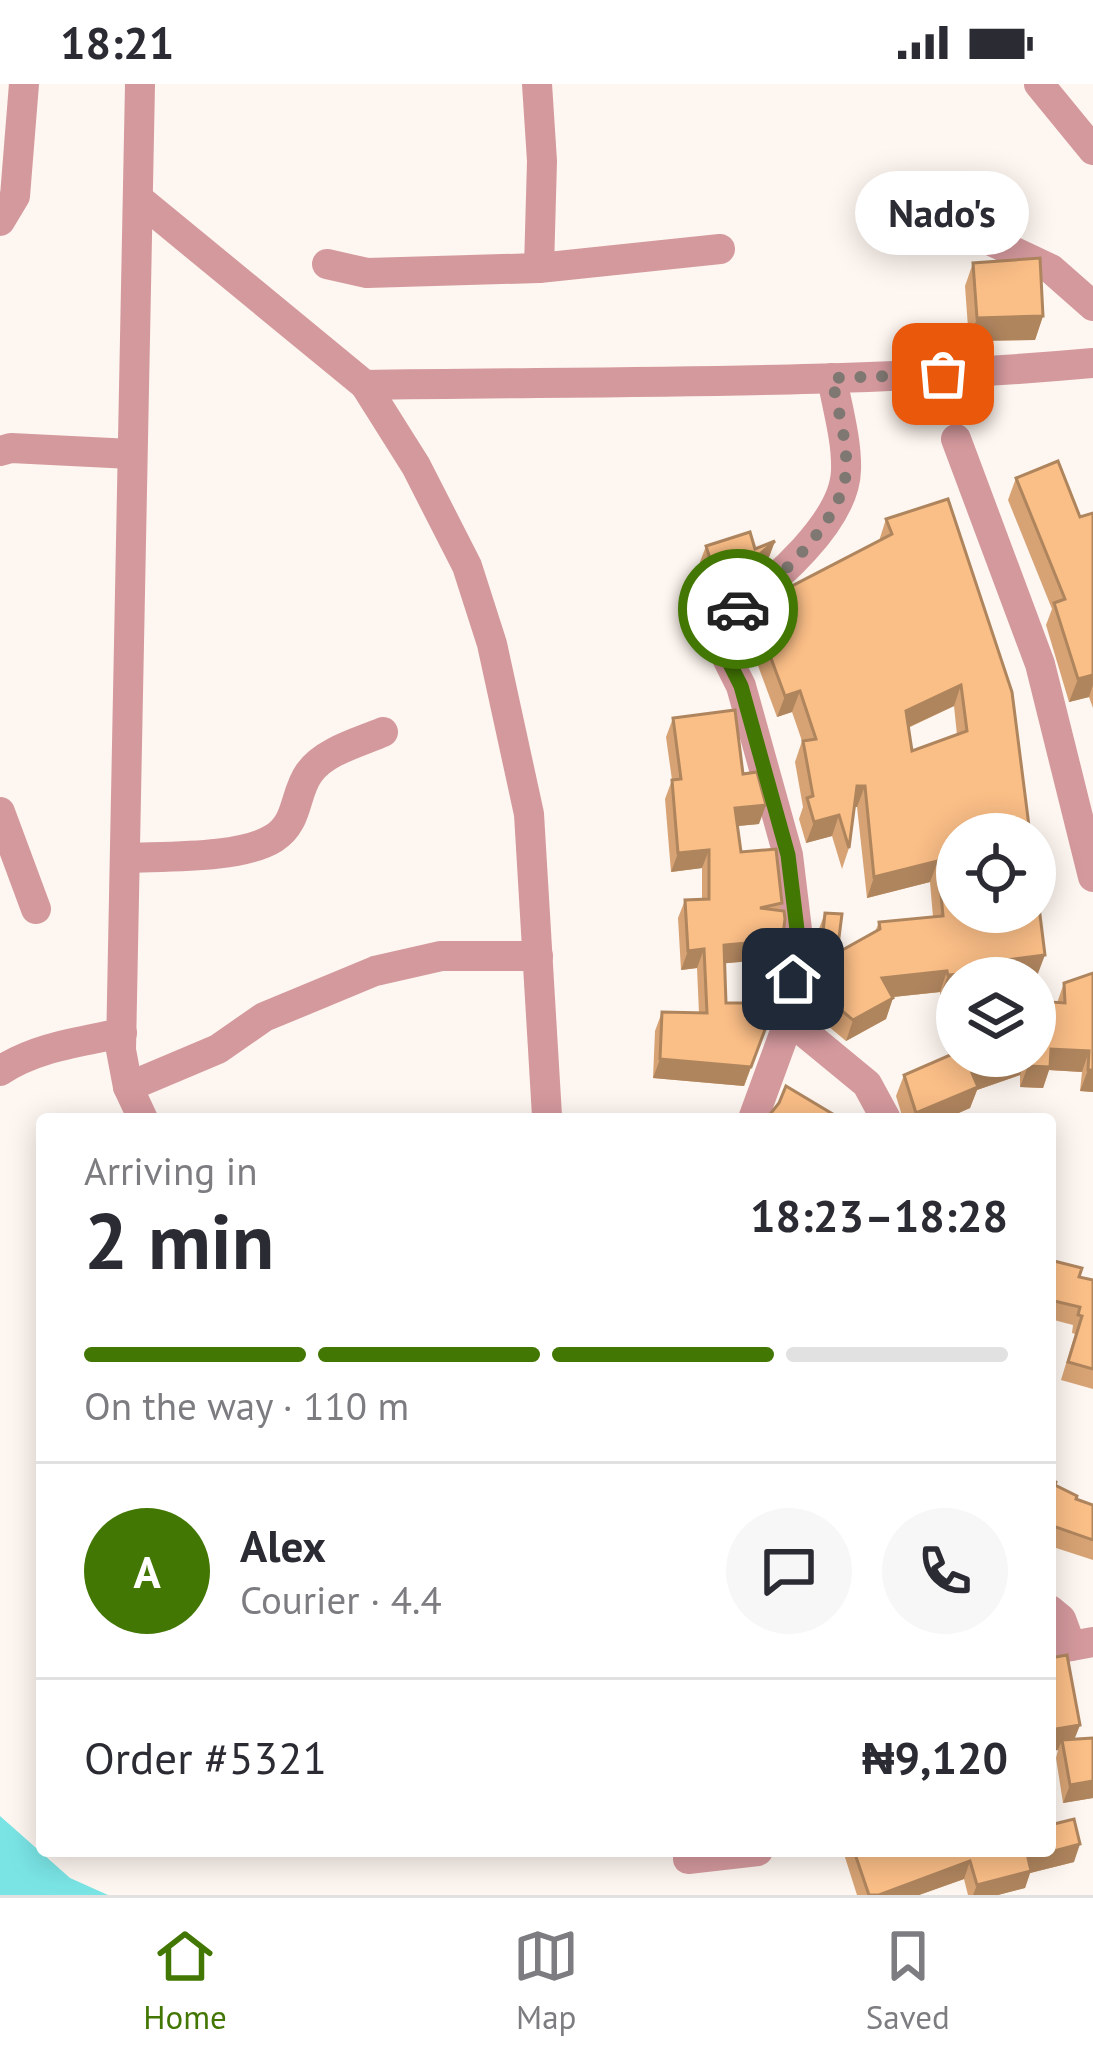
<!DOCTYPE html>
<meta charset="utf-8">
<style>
body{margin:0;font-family:"PT Sans",sans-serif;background:#f7f7f7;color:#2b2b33;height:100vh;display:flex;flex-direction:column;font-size:45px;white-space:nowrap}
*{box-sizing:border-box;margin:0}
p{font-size:39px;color:#7c7c81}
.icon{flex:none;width:66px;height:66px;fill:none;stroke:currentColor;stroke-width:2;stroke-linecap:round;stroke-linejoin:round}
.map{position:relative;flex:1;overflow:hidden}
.panel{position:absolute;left:36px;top:1029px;width:1020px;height:744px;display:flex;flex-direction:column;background:#fff;border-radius:12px;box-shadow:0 6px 30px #0003}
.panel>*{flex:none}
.controls{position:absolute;left:936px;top:729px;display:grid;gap:24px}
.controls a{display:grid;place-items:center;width:120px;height:120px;border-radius:50%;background:#fff;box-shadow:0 6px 30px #0003;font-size:60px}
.pin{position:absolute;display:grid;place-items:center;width:102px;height:102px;color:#fff;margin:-51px;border-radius:24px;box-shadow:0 6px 18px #0006}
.courier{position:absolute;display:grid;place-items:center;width:120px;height:120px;margin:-60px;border:9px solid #437704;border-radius:50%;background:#fff;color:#222;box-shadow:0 3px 15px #0007}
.bubble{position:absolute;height:84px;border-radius:42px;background:#fff;box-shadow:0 6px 30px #0003;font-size:39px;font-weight:700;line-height:84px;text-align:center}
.headline em{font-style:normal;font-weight:700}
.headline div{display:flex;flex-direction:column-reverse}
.headline{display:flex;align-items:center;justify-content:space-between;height:204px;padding:0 48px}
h1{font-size:78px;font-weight:700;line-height:90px}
.bar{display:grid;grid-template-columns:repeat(4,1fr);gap:18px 12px;align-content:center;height:144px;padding:0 48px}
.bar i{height:15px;border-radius:9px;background:#e1e1e2}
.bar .current{background:#437704}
.bar p{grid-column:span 4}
.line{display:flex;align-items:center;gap:30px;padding:0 48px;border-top:3px solid #e1e1e2}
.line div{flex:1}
.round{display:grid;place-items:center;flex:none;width:126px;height:126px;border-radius:63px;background:#f7f7f7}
.status{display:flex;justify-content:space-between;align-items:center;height:84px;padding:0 60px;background:#fff;direction:ltr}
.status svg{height:33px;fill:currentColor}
.tabs{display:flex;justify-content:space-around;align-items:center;height:168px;border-top:3px solid #e1e1e2;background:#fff;font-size:33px;color:#7c7c81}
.tabs a{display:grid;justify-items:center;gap:6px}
.tabs .current{color:#437704}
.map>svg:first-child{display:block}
.water{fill:#7ae4e5}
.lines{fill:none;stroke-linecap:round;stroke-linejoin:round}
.minor{stroke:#d4999d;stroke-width:30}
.wall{fill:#d7a374;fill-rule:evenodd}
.shaded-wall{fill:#af855e}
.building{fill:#fabe87;stroke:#af855e;stroke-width:3;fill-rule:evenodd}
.done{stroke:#7f7872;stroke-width:12;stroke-dasharray:0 21.6}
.route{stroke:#437704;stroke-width:15}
</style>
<div class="status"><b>18:21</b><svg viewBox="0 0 49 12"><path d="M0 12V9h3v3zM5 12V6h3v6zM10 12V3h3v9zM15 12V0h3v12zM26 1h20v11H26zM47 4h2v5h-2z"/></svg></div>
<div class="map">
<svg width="1093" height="1811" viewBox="0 0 1093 1811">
<rect width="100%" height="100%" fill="#fef6f0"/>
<polygon class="water" points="0,1732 70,1794 108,1811 0,1811"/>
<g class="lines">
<g class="minor">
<polyline points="140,0 121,966 128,1003 143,1035"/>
<polyline points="537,0 542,77 539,184"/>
<polyline points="1039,0 1093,66"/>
<path d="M 140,116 L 365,301 C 608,297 851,301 1093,279"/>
<polyline points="0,137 15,112 24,0"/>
<polyline points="989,156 1051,185 1093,222"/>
<polyline points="327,180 367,189 539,184 720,165"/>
<polyline points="365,301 416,382 467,482 492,560 529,730 547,1032"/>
<polyline points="956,355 1040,580 1093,793"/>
<polyline points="0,367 11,364 131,370"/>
<polyline points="0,728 36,825"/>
<path d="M 125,774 C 165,772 241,775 274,754 C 299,738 294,710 309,689 C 324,667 360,658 383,648"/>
<polyline points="788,935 867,1000 886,1035"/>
<path d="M 0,987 C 36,963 80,958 122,949"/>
<polyline points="128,1003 218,965 264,933 375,887 441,872 538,872"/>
<path d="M 753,1035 L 787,942 L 798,854 L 788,771 L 741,602 L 727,574 L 734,527 C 773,499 845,438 846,386 C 847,356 837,323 832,294"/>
<polyline points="1050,1526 1061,1535 1071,1562"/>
<polyline points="1050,1566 1093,1558"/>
<polyline points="688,1775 758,1767"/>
</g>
</g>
<g class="wall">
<polygon points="973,179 1043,232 1035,256 969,257 965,202"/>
<polygon points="1016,394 1080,433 1093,429 1093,624 1089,613 1069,618 1046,541 1052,525 1008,416"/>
<path d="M 948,415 L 1037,892 L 1020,894 L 957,894 L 940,912 L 940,908 L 893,913 L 886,935 L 846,957 L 822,937 L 810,916 L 817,850 L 825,829 L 837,869 L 875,848 L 879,838 L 933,833 L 930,798 L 867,814 L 857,723 L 854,723 L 849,764 L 842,785 L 832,752 L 806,759 L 799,735 L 803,723 L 795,678 L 802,657 L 792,628 L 777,633 L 757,579 L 748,565 L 752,540 L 759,519 L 879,457 L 886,435 ZM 954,622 L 957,651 L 912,667 L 908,644 Z"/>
<polygon points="775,457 769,473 729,507 711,513 700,478 706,462 755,465"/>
<polygon points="673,634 743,690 759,740 737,742 741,768 782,819 779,826 774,893 753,894 752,877 724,879 726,919 769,935 744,1002 653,994 655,947 662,928 699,929 697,884 681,886 678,834 685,816 702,815 702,784 671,788 665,715 672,696 666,653"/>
<polygon points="1093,889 1093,1008 1080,1007 1082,988 1049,986 1043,1004 1020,1003 1020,991 977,1006 970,1024 945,1035 903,1035 896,1012 904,991 957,972 1057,919 1064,899"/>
<polygon points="1050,1176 1079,1193 1093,1196 1093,1305 1061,1296 1075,1250 1072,1249 1073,1241 1050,1235"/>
<polygon points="1050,1395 1055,1401 1076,1415 1093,1421 1093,1476 1050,1462"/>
<polygon points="1080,1641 1074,1655 1093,1654 1093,1714 1063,1719 1056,1674 1058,1666 1050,1667"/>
<polygon points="843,1767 1050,1767 1074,1778 1030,1789 1025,1804 998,1811 968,1811 964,1795 919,1811 857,1811"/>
</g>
<g class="shaded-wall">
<polygon points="1043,232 1035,256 969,257 977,234"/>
<polygon points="775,457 769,473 729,507 711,513 717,497"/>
<polygon points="1093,591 1093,601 1089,613 1069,618 1078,595"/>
<polygon points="961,601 954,622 898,648 906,627"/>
<polygon points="800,607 792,628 777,633 785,612"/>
<polygon points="857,702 865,702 857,723 849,723"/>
<polygon points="766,721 759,740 728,743 735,724"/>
<polygon points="839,731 832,752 806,759 814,738"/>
<polygon points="709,766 702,784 671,788 678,769"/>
<polygon points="938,777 930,798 867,814 874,793"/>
<polygon points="759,858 752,877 717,880 724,861"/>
<polygon points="704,865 697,884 681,886 688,867"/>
<polygon points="1045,871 1037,892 1020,894 957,894 957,911 940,912 948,891 977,880"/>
<polygon points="780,874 774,893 753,894 760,875"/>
<polygon points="947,887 940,908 874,915 882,894"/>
<polygon points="893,914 886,935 846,957 853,936"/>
<polygon points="1051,965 1089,967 1082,988 1049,986 1043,1004 1020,1003 1028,982"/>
<polygon points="1022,972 1027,972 1020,991 977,1006 970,1024 945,1035 914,1035 916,1029 972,989"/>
<polygon points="660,975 751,983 744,1002 653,994"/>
<polygon points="1088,986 1093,986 1093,1008 1080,1007"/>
<polygon points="1080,1641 1071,1664 1062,1656 1058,1666 1050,1667 1050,1646"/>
<polygon points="1093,1697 1093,1714 1063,1719 1070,1701"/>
<polygon points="1080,1760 1074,1778 1030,1789 1025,1804 998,1811 973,1811 977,1801 1028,1774"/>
<polygon points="970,1777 964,1795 919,1811 879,1811"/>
</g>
<g class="building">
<polygon points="1040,174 1043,232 977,234 973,179"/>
<polygon points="1058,377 1080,433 1093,429 1093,591 1078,595 1054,519 1065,515 1016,394"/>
<path d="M 948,415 L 1012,608 L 1030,750 L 957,750 L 957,828 L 1035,828 L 1035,791 L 1045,871 L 977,880 L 978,889 L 948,891 L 947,887 L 882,894 L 893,914 L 853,936 L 829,916 L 818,895 L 825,829 L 842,830 L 837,869 L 880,845 L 879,838 L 943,832 L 938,777 L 874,793 L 865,702 L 857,702 L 849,764 L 839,731 L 814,738 L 807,714 L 813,712 L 803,657 L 816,655 L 800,607 L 785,612 L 765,558 L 756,544 L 759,519 L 892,450 L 886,435 ZM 961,601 L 967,647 L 912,667 L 906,627 Z"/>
<polygon points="750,448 755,465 775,457 735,491 717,497 706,462"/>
<polygon points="735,626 743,690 757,688 766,721 735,724 741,768 776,765 782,819 760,824 784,827 785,835 780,874 760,875 759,858 724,861 726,919 769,919 769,935 751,983 660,975 662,928 707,929 704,865 688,867 685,816 709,815 709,766 678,769 672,696 681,695 673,634"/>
<polygon points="1093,889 1093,986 1088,986 1089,967 1051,965 1050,983 1028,982 1028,972 1035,972 1035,917 1065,919 1064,899"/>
<polygon points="957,968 957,972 1022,972 972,989 978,1003 916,1029 904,991"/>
<polygon points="786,1002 841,1035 767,1034 779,1019"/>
<polygon points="1050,1176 1082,1184 1079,1193 1093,1196 1093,1285 1068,1278 1082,1232 1078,1231 1080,1223 1050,1216"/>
<polygon points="1050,1395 1056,1398 1055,1401 1077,1412 1076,1415 1093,1421 1093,1456 1050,1441"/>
<polygon points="1067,1571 1080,1641 1050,1646 1050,1574"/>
<polygon points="1093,1654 1093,1697 1070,1701 1062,1656"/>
<polygon points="1074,1735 1080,1760 1028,1774 1031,1787 977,1801 970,1777 879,1811 869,1811 854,1767 1050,1767 1050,1741"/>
</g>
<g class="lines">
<path class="done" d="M 738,525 C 776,498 843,437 846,387 C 848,358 837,323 832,294 L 943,290"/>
<polyline class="route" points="738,525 734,527 727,574 741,602 788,771 798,854 793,895"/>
</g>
</svg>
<div class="controls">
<a><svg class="icon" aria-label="locate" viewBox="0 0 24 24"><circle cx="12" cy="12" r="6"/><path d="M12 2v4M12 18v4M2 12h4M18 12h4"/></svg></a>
<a><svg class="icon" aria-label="layers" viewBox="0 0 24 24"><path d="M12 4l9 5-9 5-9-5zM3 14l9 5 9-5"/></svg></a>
</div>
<div class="pin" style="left:943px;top:290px;background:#ea580c"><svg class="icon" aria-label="bag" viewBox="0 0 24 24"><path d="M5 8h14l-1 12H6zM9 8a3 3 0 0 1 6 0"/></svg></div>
<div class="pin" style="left:793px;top:895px;background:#1f2937"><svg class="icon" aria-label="home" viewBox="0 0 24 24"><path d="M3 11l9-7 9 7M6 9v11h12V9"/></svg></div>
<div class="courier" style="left:738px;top:525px"><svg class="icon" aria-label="car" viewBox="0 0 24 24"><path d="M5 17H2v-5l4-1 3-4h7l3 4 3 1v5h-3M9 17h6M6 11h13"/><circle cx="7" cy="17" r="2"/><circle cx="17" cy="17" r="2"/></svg></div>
<div class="bubble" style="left:855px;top:87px;width:174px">Nado's</div>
<section class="panel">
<div class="headline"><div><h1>2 min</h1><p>Arriving in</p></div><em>18:23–18:28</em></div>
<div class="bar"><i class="current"></i><i class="current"></i><i class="current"></i><i></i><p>On the way · 110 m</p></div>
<div class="line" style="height:216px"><b class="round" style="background:#437704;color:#fff">A</b><div><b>Alex</b><p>Courier · 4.4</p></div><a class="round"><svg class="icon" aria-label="chat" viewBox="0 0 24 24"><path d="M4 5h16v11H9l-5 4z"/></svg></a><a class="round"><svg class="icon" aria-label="phone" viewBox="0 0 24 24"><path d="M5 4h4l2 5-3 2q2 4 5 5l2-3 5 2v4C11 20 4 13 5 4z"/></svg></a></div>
<div class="line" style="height:156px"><div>Order #5321</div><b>₦9,120</b></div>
</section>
</div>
<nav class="tabs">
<a class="current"><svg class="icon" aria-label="home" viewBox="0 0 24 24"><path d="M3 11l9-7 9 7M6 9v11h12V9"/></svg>Home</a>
<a><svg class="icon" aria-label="map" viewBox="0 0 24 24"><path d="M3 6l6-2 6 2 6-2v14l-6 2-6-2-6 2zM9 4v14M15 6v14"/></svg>Map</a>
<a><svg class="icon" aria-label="saved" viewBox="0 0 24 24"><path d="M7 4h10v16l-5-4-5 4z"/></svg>Saved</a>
</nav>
